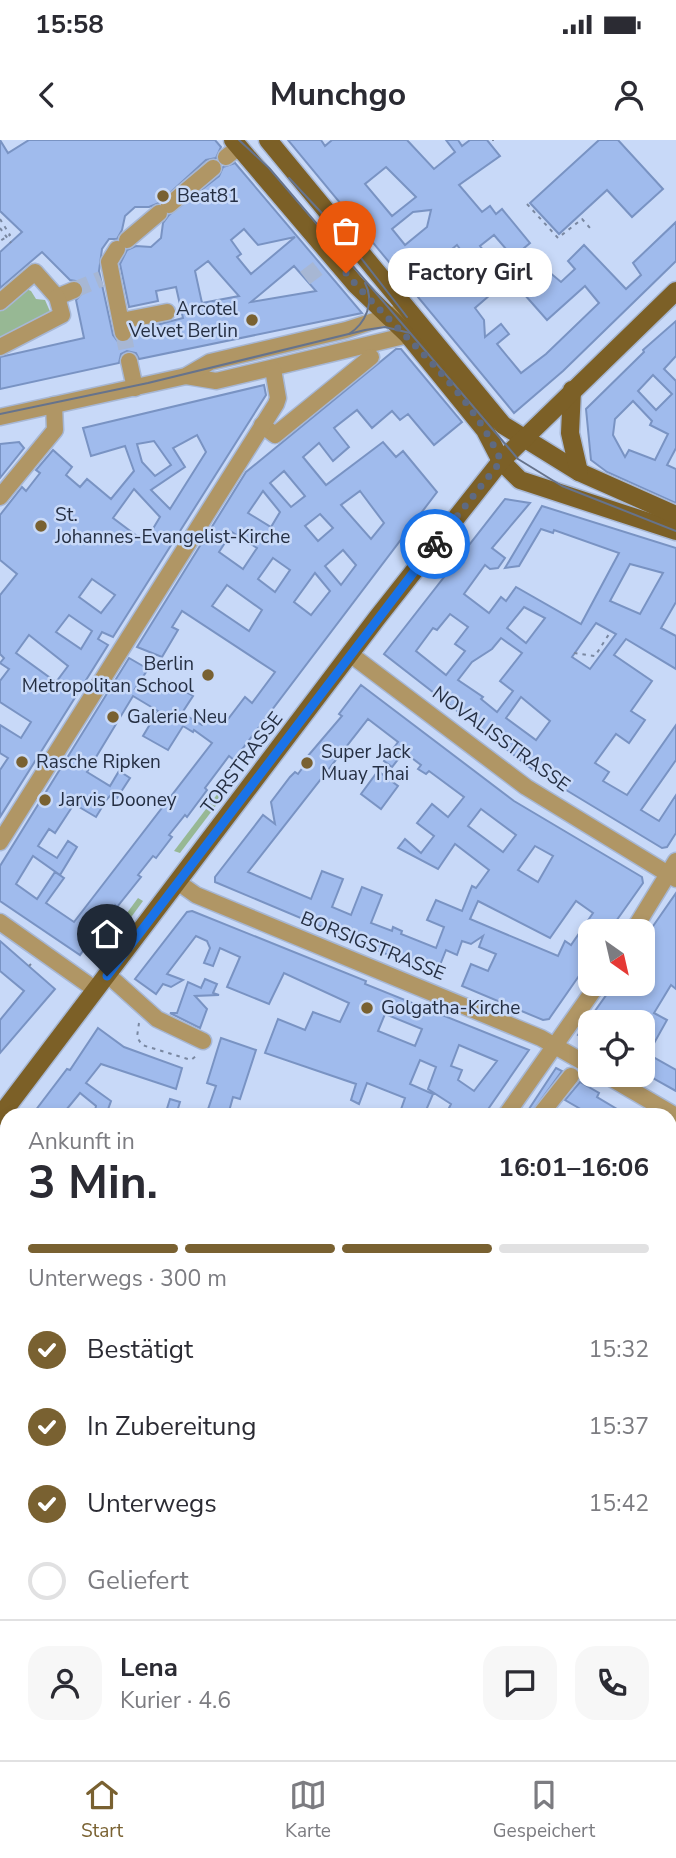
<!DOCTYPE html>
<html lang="de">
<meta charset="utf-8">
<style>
body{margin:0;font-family:"Nunito Sans",sans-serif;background:#f7f7f7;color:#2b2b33;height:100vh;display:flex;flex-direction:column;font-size:26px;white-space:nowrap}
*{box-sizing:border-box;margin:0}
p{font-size:23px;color:#7c7c81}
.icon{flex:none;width:38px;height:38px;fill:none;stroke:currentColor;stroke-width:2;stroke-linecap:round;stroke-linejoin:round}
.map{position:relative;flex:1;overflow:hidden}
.details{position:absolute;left:0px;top:968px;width:677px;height:653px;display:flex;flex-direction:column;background:#fff;border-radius:21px 21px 0 0;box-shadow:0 4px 10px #0003}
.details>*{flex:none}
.needle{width:46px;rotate:146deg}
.controls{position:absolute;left:578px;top:779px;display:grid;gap:14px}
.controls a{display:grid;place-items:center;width:77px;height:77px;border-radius:14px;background:#fff;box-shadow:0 4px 10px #0003;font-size:35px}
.pin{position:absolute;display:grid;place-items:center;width:60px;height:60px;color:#fff;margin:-72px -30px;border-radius:50% 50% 50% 0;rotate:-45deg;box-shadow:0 0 7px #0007}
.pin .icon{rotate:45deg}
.courier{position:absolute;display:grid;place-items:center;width:70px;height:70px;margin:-35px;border:5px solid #1a73e8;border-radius:50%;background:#fff;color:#222;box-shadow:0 2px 9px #0007}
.bubble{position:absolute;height:49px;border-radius:21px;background:#fff;box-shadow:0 4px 10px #0003;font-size:23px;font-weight:700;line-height:49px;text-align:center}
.summary em{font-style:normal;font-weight:700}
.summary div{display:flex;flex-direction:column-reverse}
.summary{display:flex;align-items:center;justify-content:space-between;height:119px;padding:0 28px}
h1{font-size:46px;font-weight:700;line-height:52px}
.bar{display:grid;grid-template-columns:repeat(4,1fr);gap:10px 7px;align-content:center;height:84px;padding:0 28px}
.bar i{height:9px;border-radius:5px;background:#e1e1e2}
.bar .selected{background:#796131}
.bar p{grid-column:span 4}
.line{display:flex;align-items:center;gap:18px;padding:0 28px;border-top:2px solid #e1e1e2}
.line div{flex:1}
.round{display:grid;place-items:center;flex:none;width:74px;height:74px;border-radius:21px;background:#f7f7f7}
ol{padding:0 28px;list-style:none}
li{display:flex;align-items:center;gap:21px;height:77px}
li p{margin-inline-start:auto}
li .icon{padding:7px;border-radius:50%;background:#796131;color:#fff;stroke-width:4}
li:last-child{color:#7c7c81}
li i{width:38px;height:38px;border:4px solid #e1e1e2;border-radius:50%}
.status{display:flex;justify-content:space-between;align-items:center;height:49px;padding:0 35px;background:#fff;direction:ltr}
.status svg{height:19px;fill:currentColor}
header{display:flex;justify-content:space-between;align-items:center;height:91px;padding:0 28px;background:#fff;font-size:32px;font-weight:700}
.tab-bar{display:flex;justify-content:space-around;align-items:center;height:98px;border-top:2px solid #e1e1e2;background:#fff;font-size:19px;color:#7c7c81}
.tab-bar a{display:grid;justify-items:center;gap:4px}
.tab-bar .selected{color:#796131}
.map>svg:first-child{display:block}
.green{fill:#97b894}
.building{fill:#a0bbed;stroke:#7993c3;stroke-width:2;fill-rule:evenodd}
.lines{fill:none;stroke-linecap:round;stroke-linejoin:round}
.minor-tunnel{stroke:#a7b7d4;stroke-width:16;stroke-dasharray:16 8;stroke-linecap:butt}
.minor-casing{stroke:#a7b7d4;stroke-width:19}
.major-casing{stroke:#a7b7d4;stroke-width:21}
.path{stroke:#7a88a1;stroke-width:2;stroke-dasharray:3.5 5;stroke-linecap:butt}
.minor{stroke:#b09665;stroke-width:16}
.major{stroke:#7c6027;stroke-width:18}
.tram{stroke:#66738c;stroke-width:2}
.done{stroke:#5e6a82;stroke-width:7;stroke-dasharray:0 12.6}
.route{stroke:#1a73e8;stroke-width:9}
.poi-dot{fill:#796131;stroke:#c8d9f8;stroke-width:2.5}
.labels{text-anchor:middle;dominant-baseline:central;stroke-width:5;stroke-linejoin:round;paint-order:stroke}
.poi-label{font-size:19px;fill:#252f43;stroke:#c8d9f8;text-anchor:start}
.street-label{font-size:19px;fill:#252f43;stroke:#c8d9f8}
</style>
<div class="status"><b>15:58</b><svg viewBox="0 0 49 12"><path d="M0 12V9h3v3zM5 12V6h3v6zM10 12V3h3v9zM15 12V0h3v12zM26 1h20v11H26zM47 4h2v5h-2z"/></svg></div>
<header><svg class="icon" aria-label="back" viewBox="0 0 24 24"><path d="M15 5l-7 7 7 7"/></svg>Munchgo<svg class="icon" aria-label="person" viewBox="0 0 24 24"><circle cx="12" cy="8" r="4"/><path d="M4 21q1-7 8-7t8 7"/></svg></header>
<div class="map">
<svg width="676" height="1620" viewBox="0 0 676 1620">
<rect width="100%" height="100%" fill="#c8d9f8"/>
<g class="green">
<polygon points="22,147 31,151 36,159 45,160 52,176 0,204 0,169"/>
<polygon points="222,648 227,651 180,713 174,711"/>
<polygon points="138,758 143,761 104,814 99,811"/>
<polygon points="676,1126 676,1203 670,1201 670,1137"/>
<polygon points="672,1383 676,1388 676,1466 670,1471"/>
<polygon points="0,1461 4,1464 7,1462 7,1523 0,1530"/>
<polygon points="676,1570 676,1620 410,1620 444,1614 670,1614 670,1571"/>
</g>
<g class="building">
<path d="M 0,0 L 8,13 L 29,0 L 215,0 L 221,7 L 216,18 L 206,20 L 159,63 L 149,67 L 135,67 L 125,76 L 122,90 L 117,99 L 109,99 L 102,109 L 99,131 L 113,195 L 119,203 L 129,201 L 133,191 L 183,178 L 176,147 L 156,151 L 158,161 L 129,167 L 120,124 L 127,110 L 136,106 L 151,107 L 161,98 L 163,83 L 169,75 L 219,36 L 223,27 L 235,23 L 362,173 L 139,219 L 136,213 L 127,211 L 121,214 L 119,223 L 0,249 L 0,217 L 84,198 L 76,160 L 84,151 L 81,142 L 70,140 L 42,112 L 0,148 L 0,112 L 22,92 L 0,71 ZM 244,89 L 258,105 L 295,97 L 251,134 L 237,117 L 241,114 L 231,100 ZM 208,121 L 239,156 L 202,163 L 195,131 ZM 294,126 L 316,151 L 251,162 Z"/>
<path d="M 288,0 L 321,0 L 325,6 L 332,0 L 407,0 L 434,29 L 455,12 L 446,0 L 458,0 L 462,6 L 470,0 L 487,0 L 500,16 L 459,45 L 482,72 L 490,66 L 496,74 L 502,69 L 530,103 L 511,119 L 519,130 L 475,168 L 484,180 L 485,197 L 501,184 L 509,194 L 497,204 L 521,233 L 546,214 L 599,163 L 585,146 L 547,180 L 524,154 L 548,131 L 561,142 L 575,129 L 568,121 L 584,105 L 626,149 L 641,135 L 633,123 L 676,82 L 676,121 L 563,231 L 514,273 ZM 386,27 L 416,57 L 392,76 L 365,44 ZM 431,70 L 427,87 L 405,105 L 392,89 L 413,72 ZM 494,95 L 507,110 L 492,121 L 480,106 ZM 457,105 L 474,128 L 447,154 L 435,138 L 448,127 L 441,118 Z"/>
<polygon points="599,0 618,0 663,49 632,77 607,50 559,94 530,63"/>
<path d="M 676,181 L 676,216 L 664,229 L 676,241 L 676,308 L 667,325 L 676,329 L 676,363 L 607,332 L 591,320 L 586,269 L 644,212 L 643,210 ZM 653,235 L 672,254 L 656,270 L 638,251 ZM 633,261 L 652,281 L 650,285 L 668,294 L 655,320 L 629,310 L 625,317 L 613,295 L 615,279 Z"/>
<path d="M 396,209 L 401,209 L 462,282 L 434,305 L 408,274 L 400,280 L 392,271 L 372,288 L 357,270 L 334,288 L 349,307 L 333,321 L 319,303 L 303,317 L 326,345 L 383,302 L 396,317 L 403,311 L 437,352 L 234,620 L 229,616 L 205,648 L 207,650 L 187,677 L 185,675 L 169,695 L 172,697 L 156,718 L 153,716 L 138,735 L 141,737 L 117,767 L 115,765 L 80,815 L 0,761 L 0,726 L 129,518 L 148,529 L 135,549 L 161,553 L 168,542 L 193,556 L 182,573 L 202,585 L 212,572 L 225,583 L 245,557 L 252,563 L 275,532 L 182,471 L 172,487 L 178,490 L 162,517 L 137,507 L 246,332 ZM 284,331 L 305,356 L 291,367 L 270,343 ZM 263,351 L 280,372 L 271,387 L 248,373 ZM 360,351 L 384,383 L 371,399 L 341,365 ZM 320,374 L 333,388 L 318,401 L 305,386 ZM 232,392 L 257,408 L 243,429 L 219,412 ZM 343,410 L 356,425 L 341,445 L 325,426 ZM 273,418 L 290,430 L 275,452 L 258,439 ZM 315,433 L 330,451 L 311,475 L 294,462 ZM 227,445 L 262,470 L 249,491 L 212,466 ZM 133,556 L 158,571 L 143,596 L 168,610 L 183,586 L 193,592 L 194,590 L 212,603 L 74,782 L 46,763 L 64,738 L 55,732 L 37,759 L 16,744 L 33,716 L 60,735 L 77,707 L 68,701 L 57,718 L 38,706 L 49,689 L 55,693 L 74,664 L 96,677 L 107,659 L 111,655 L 117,658 L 130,638 L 119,631 L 110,646 L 87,632 Z"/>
<path d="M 264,245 L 266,255 L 113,497 L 102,492 L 98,499 L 108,505 L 0,677 L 0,630 L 8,618 L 0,613 L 0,585 L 21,598 L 31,582 L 0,562 L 0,541 L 9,529 L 0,523 L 4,518 L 0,514 L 0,455 L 17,434 L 0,420 L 0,375 L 22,347 L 26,351 L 40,333 L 36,330 L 53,310 L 72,327 L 66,335 L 80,347 L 87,339 L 111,359 L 134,331 L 125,306 L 91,316 L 83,288 ZM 197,295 L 206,312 L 170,369 L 151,350 L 185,327 L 173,308 ZM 154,301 L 171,325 L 155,336 L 142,322 L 137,304 ZM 134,349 L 160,377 L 145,402 L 113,378 ZM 92,439 L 115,455 L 101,473 L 79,457 ZM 69,475 L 92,491 L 81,509 L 56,492 ZM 29,495 L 68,526 L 56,542 L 16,513 Z"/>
<polygon points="19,302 24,308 0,338 0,304"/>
<path d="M 505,359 L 530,363 L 492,408 L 505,418 L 498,428 L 490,429 L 485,425 L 464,454 L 489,473 L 501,457 L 506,461 L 516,447 L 581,484 L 619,413 L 554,390 L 553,393 L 541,389 L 519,426 L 505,428 L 542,366 L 676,408 L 676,462 L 661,488 L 676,496 L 676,529 L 626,499 L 614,515 L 652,541 L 631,571 L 645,580 L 629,603 L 616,594 L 595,623 L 609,632 L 603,641 L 627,655 L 676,585 L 676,620 L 641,670 L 659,681 L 676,655 L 676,693 L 667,707 L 662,708 L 533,630 L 384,514 ZM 630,424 L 663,433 L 640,474 L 610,461 ZM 524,467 L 545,478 L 526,503 L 507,488 ZM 450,474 L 468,487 L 455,504 L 465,511 L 446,535 L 416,511 L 433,488 L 437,490 ZM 596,483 L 616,494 L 590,529 L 572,517 ZM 501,498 L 522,513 L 500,541 L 513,551 L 497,572 L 481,559 L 483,557 L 458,540 L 472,522 L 492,509 ZM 521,557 L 550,581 L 536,600 L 506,578 Z"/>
<path d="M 361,545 L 514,661 L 642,737 L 643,743 L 609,791 L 590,791 L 590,820 L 549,879 L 543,880 L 462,846 L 471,824 L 488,831 L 496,814 L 479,807 L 483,796 L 471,804 L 462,801 L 457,815 L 446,810 L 436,835 L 215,742 L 215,737 L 263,675 L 275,684 L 271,662 L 290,637 L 295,632 L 298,634 L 309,619 L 307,617 L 342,576 L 339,574 ZM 368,579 L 398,602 L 384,621 L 392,627 L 404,612 L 421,625 L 418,629 L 426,634 L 429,631 L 464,657 L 448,677 L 432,664 L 417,683 L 434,696 L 421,713 L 405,699 L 398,708 L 438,729 L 455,704 L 489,730 L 476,748 L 472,746 L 462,771 L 436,760 L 427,780 L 444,787 L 436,808 L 401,794 L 402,791 L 393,787 L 392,791 L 371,783 L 382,755 L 362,747 L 351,775 L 332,767 L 343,739 L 322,731 L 311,759 L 248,732 ZM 481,669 L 516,695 L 503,712 L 468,686 ZM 535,706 L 553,716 L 538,742 L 518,730 ZM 478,761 L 550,798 L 576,761 L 593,773 L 571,805 L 565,801 L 558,816 L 470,779 Z"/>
<polygon points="378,631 398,646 381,669 361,654"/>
<polygon points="676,753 676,849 671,845 654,873 667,880 648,914 676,930 676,951 642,932 642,902 646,895 642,893 642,882 590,882 590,902 578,895 614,844 642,844 642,802"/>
<path d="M 192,771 L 366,841 L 365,844 L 529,910 L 484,975 L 455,975 L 448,970 L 451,964 L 428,949 L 436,927 L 420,920 L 410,944 L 433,954 L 424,975 L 399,975 L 405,958 L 367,943 L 359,964 L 351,960 L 356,944 L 265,913 L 278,879 L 305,890 L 313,872 L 340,882 L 349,863 L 284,833 L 269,864 L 227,847 L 240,817 L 220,808 L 213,826 L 204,823 L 210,808 L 207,801 L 196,796 L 167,834 L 183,840 L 171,847 L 163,844 L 156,854 L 135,839 L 187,772 ZM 385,874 L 422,889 L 415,906 L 378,891 ZM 459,905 L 497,921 L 474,951 L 458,940 L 462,930 L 451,926 Z"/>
<polygon points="0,801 55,849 0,913 0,880 24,851 0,831"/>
<polygon points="205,839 217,844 213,853 219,855 195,856 207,869 200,888 170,873 177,873 188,842 201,848"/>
<polygon points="98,888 124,907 182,928 176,949 101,924 86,943 111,961 106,975 94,975 96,966 80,953 62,975 32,975 67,929 70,930"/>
<polygon points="221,898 256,910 240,959 233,957 228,975 206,975 216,946 207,943"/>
<polygon points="556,928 562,931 530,975 525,975"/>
<polygon points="580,942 599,953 597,957 627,975 591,975 565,960"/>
<polygon points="170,959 180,962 176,975 165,975"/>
</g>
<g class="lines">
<g class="minor-tunnel">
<polyline points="305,138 322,125"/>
<polyline points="74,150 101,139"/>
<polyline points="123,193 129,221"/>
</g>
<defs>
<g id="minor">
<polyline points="226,17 239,7"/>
<polyline points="169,65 213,28"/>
<polyline points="127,100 159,73"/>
<polyline points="117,109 109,122 123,193"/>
<polyline points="0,162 35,132 57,157 74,150"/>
<polyline points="121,181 167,172"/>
<polyline points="0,207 62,175 57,157"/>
<polyline points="129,221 135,248"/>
<polyline points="186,236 216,241 404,196 416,188"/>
<polyline points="0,277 186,236 210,222 346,190 398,173"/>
<polyline points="262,285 275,295 371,217"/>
<polyline points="0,357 55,290 54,265"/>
<polyline points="350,514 526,647 676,739"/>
<polyline points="0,702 276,264 278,258 273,229"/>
<polyline points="179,743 196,755 541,898 590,926"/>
<polyline points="0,782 96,850"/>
<polyline points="633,791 676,721"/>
<polyline points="108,835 157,879 203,901"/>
<polyline points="604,934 676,976"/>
<polyline points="506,975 598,844"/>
<polyline points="540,975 571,936"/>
<polyline points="0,998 7,1001"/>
<polyline points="670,1218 676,1220"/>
<polyline points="0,1321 7,1327"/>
<polyline points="670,1331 676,1325"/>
<polyline points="670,1556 676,1555"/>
<polyline points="371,1620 378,1614"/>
</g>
<g id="major">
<polyline points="233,0 356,145 408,195 485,290 501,321 520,340 676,391"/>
<polyline points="268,0 503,285 579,332 676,375"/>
<polyline points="572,250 570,293 579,332"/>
<polyline points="0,976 377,478 501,321 676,151"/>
</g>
</defs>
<use href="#minor" class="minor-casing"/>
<use href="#major" class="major-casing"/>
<g class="path">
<polyline points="493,0 493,1"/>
<polyline points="527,64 558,98 582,79 590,88"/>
<polyline points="0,79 10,95 0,101"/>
<polyline points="0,88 11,103"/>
<polyline points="440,426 444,428"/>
<polyline points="574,513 595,516 611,491"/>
<polyline points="29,826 31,824"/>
<polyline points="139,883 137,897 142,905 191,920 196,916"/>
<polyline points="670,1152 676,1142"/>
<polyline points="670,1243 676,1237"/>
<polyline points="670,1295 676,1301"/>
<polyline points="0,1366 7,1372"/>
<polyline points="0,1474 7,1467"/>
<polyline points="0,1477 7,1483"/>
<polyline points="0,1515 7,1503"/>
<polyline points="670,1585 676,1584"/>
<polyline points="419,1614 422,1620"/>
<polyline points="352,1619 354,1620"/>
<polyline points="476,1620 512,1614"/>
<polyline points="630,1620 630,1614"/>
</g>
<use href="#minor" class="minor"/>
<use href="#major" class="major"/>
<g class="tram">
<polyline points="239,0 269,28 518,319 562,346 676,391"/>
<polyline points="289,38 347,100 407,177"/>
<path d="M 349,194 C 366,183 375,162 365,143"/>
<polyline points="0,274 148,243 365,190 385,187 410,193"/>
<polyline points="670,1336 676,1330"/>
<polyline points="367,1620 373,1614"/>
</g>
</g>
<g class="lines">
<path class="done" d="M 346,133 C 397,193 469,247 501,321 L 435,404"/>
<polyline class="route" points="107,836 435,404"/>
</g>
<g class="poi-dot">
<circle cx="163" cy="56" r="7"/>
<circle cx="252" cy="180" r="7"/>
<circle cx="41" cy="386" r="7"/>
<circle cx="208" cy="535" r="7"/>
<circle cx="113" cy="577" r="7"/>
<circle cx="22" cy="622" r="7"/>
<circle cx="307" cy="623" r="7"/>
<circle cx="45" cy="660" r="7"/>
<circle cx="367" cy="868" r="7"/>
</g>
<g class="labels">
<g class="poi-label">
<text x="177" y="56">Beat81</text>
<text x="238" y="169" text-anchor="end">Arcotel<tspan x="238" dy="22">Velvet Berlin</tspan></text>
<text x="55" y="375">St.<tspan x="55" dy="22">Johannes-Evangelist-Kirche</tspan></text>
<text x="194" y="524" text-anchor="end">Berlin<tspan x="194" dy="22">Metropolitan School</tspan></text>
<text x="127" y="577">Galerie Neu</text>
<text x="321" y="612">Super Jack<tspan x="321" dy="22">Muay Thai</tspan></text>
<text x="36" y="622">Rasche Ripken</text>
<text x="59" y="660">Jarvis Dooney</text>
<text x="381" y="868">Golgatha-Kirche</text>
</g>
<g class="street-label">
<text transform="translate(501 599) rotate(36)">NOVALISSTRASSE</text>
<text transform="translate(242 623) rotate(-53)">TORSTRASSE</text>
<text transform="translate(373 806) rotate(22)">BORSIGSTRASSE</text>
</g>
</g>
</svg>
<div class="controls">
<a><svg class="needle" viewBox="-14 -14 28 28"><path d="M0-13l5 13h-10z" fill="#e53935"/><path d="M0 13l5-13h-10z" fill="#7c7c81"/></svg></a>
<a><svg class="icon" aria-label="locate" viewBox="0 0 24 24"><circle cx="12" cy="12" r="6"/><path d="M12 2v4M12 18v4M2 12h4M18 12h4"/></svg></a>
</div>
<div class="pin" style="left:346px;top:133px;background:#ea580c"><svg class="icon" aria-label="bag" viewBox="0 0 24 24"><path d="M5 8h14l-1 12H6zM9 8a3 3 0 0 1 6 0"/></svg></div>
<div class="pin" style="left:107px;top:836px;background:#1f2937"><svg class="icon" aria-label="home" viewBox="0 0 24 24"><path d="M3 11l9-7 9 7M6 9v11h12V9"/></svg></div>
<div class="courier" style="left:435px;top:404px"><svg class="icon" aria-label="bike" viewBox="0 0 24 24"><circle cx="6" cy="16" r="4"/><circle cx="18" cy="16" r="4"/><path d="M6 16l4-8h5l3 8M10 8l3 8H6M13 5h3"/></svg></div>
<div class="bubble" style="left:388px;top:108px;width:164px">Factory Girl</div>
<section class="details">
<div class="summary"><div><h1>3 Min.</h1><p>Ankunft in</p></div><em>16:01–16:06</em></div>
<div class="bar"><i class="selected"></i><i class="selected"></i><i class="selected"></i><i></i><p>Unterwegs · 300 m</p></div>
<ol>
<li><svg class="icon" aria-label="check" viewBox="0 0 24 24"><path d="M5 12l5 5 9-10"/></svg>Bestätigt<p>15:32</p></li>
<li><svg class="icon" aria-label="check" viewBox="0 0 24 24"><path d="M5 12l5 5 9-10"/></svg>In Zubereitung<p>15:37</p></li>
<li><svg class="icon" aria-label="check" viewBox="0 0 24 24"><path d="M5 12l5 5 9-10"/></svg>Unterwegs<p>15:42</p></li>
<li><i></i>Geliefert</li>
</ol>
<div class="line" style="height:126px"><a class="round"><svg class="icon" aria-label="person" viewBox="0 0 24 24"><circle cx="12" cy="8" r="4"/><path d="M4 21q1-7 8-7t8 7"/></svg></a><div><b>Lena</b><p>Kurier · 4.6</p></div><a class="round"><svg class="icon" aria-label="chat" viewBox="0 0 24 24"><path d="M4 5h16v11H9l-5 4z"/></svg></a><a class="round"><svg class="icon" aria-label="phone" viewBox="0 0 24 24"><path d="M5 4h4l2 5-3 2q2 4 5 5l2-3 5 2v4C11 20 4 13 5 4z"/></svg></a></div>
</section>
</div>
<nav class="tab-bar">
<a class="selected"><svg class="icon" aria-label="home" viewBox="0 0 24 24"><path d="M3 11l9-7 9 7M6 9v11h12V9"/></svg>Start</a>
<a><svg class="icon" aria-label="map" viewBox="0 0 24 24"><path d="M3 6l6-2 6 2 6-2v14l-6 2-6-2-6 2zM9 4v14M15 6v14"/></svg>Karte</a>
<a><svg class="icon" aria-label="saved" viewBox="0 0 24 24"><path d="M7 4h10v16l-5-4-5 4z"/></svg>Gespeichert</a>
</nav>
